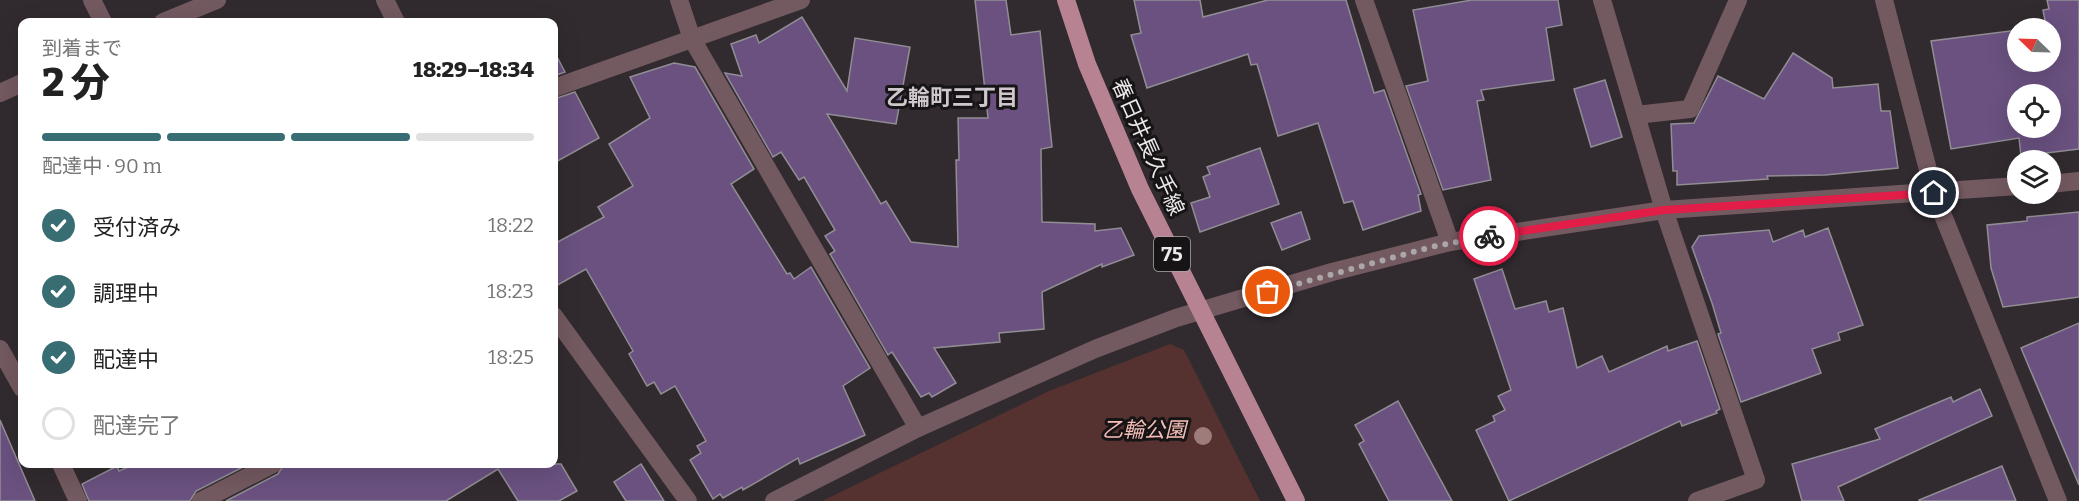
<!DOCTYPE html>
<html lang="ja">
<meta charset="utf-8">
<style>
body{margin:0;font-family:Bitter,"Noto Sans JP",serif;background:#f6f6f6;color:#222;height:100vh;display:flex;flex-direction:column;font-size:22px;white-space:nowrap}
*{box-sizing:border-box;margin:0}
p{font-size:20px;color:#767676}
.icon{flex:none;width:33px;height:33px;fill:none;stroke:currentColor;stroke-width:2;stroke-linecap:round;stroke-linejoin:round}
.map{position:relative;flex:1;overflow:hidden}
.panel{position:absolute;left:18px;top:18px;width:540px;height:450px;display:flex;flex-direction:column;background:#fff;border-radius:12px;box-shadow:0 6px 24px #0002}
.panel>*{flex:none}
.needle{width:39px;rotate:293deg}
.tools{position:absolute;left:2007px;top:18px;display:grid;gap:12px}
.tools a{display:grid;place-items:center;width:54px;height:54px;border-radius:50%;background:#fff;box-shadow:0 6px 24px #0002;font-size:30px}
.pin{position:absolute;display:grid;place-items:center;width:51px;height:51px;color:#fff;margin:-26px;border:3px solid #fff;border-radius:50%;box-shadow:0 2px 6px #0007}
.courier{position:absolute;display:grid;place-items:center;width:60px;height:60px;margin:-30px;border:4px solid #e11d48;border-radius:50%;background:#fff;color:#222;box-shadow:0 2px 8px #0007}
.headline em{font-style:normal;font-weight:800}
.headline div{display:flex;flex-direction:column-reverse}
.headline{display:flex;align-items:center;justify-content:space-between;height:102px;padding:0 24px}
h1{font-size:39px;font-weight:800;line-height:45px}
.bar{display:grid;grid-template-columns:repeat(4,1fr);gap:9px 6px;align-content:center;height:72px;padding:0 24px}
.bar i{height:8px;border-radius:4px;background:#e0e0e0}
.bar .current{background:#386e73}
.bar p{grid-column:span 4}
ol{padding:0 24px;list-style:none}
li{display:flex;align-items:center;gap:18px;height:66px}
li p{margin-inline-start:auto}
li .icon{padding:6px;border-radius:50%;background:#386e73;color:#fff;stroke-width:4}
li:last-child{color:#767676}
li i{width:33px;height:33px;border:3px solid #e0e0e0;border-radius:50%}
.map>svg:first-child{display:block}
.green{fill:#55322f}
.building{fill:#6a5180;stroke:#918d94;stroke-width:1.5;fill-rule:evenodd}
.lines{fill:none;stroke-linecap:round;stroke-linejoin:round}
.street{stroke:#735960;stroke-width:18}
.primary{stroke:#b78392;stroke-width:18}
.tree{fill:#9e7c7a}
.done{stroke:#aba6a9;stroke-width:6;stroke-dasharray:0 10.8}
.route{stroke:#e11d48;stroke-width:8}
.labels{text-anchor:middle;dominant-baseline:central;stroke-width:6;stroke-linejoin:round;paint-order:stroke}
.shield{fill:#171416;stroke:#aca8ab;stroke-width:1.5}
.shield-label{font-size:20px;font-weight:bold;fill:#ece8eb}
.street-label{font-size:21px;fill:#ece8eb;stroke:#171416}
.park-label{font-size:21px;font-style:italic;fill:#f7bfb8;stroke:#171416}
.neighbourhood-label{font-size:22px;font-weight:bold;fill:#cfc7cd;stroke:#171416}
</style>
<div class="map">
<svg width="2079" height="501" viewBox="0 0 2079 501">
<rect width="100%" height="100%" fill="#312b2f"/>
<polygon class="green" points="1170,344 1184,350 1260,501 822,501 1049,391"/>
<g class="building">
<polygon points="975,0 1006,0 1011,35 1040,31 1052,147 1041,149 1042,222 1095,224 1095,231 1121,228 1134,255 1102,267 1102,264 1042,292 1044,329 999,333 1000,342 934,348 956,383 932,397 929,393 921,397 892,352 888,355 830,254 835,251 825,236 835,230 804,177 799,180 781,152 773,157 725,73 742,76 731,44 756,35 759,43 802,17 847,91 855,38 910,47 896,124 827,114 881,204 886,201 911,242 958,247 956,160 959,160 958,118 988,118"/>
<polygon points="1134,0 1200,0 1203,17 1268,0 1346,0 1374,93 1384,90 1421,194 1418,195 1421,211 1363,230 1353,201 1344,203 1318,123 1278,136 1257,64 1251,65 1248,54 1147,88 1131,35 1141,33"/>
<polygon points="1472,0 1558,0 1562,25 1546,28 1554,80 1481,90 1484,100 1477,101 1491,180 1443,190 1406,86 1428,81 1413,10"/>
<path d="M 2047,0 L 2079,0 L 2079,149 L 2021,156 L 2019,138 L 1951,149 L 1931,41 L 2018,30 L 2018,62 L 2050,62 L 2050,28 L 2029,28 L 2046,26 L 2043,10 L 2049,9 ZM 2018,94 L 2050,94 L 2050,128 L 2018,128 Z"/>
<polygon points="554,51 565,72 554,76"/>
<polygon points="1793,53 1832,78 1833,88 1878,84 1881,111 1890,111 1898,168 1825,175 1767,176 1768,179 1677,185 1677,171 1673,171 1671,124 1694,123 1718,76 1764,99"/>
<polygon points="674,63 695,67 754,169 731,184 787,274 790,273 794,279 811,267 870,368 843,386 865,435 800,464 798,458 743,490 742,487 723,498 720,494 713,499 690,460 701,453 697,446 706,441 675,386 661,394 654,382 647,386 629,354 633,351 586,269 554,287 554,244 604,217 598,207 633,186 609,144 650,118 630,77"/>
<polygon points="1605,80 1622,137 1591,147 1574,89"/>
<polygon points="575,92 599,138 554,163 554,99"/>
<polygon points="1260,148 1279,204 1200,232 1191,203 1210,197 1203,177 1210,174 1207,167"/>
<polygon points="1301,212 1310,239 1282,250 1271,223"/>
<polygon points="2079,212 2079,297 2003,307 1991,268 1987,225 2027,221 2027,217"/>
<polygon points="1828,228 1863,325 1838,333 1840,340 1812,349 1821,373 1741,402 1718,334 1721,333 1712,303 1692,247 1699,236 1769,230 1773,242 1803,230 1805,237"/>
<polygon points="1502,269 1515,309 1546,301 1549,312 1563,308 1577,368 1602,356 1609,372 1667,346 1668,351 1697,341 1720,409 1716,411 1717,413 1682,426 1680,421 1509,501 1476,430 1495,421 1493,416 1505,410 1498,396 1511,390 1474,279"/>
<polygon points="2079,323 2079,485 2021,348"/>
<polygon points="1980,389 1992,416 1838,487 1844,501 1802,501 1792,464 1880,439 1875,429 1951,397 1953,402"/>
<polygon points="1398,401 1452,501 1389,501 1359,444 1364,441 1355,425"/>
<polygon points="0,420 35,501 0,501"/>
<polygon points="135,464 249,464 196,491 190,501 89,501 82,484 117,466 119,471"/>
<polygon points="284,464 561,464 577,491 559,501 518,501 498,469 446,501 226,501 278,474"/>
<polygon points="641,464 664,501 626,501 614,482"/>
<polygon points="2002,466 2016,501 1919,501 1919,500"/>
</g>
<g class="lines">
<g class="street">
<polyline points="92,0 103,22"/>
<polyline points="385,0 396,22"/>
<polyline points="679,0 692,39 918,428"/>
<polyline points="1364,0 1450,242"/>
<polyline points="1602,0 1664,210 1756,480 1697,501"/>
<polyline points="1884,0 1934,193 2058,501"/>
<polyline points="163,22 217,0"/>
<polyline points="554,88 801,0"/>
<polyline points="0,93 22,83"/>
<polyline points="1636,115 1690,109 1738,0"/>
<polyline points="2050,184 2079,181"/>
<polyline points="554,316 688,501"/>
<polyline points="0,349 22,388"/>
<polyline points="61,464 78,501"/>
<polyline points="201,501 273,464"/>
<polyline points="774,501 918,428 1095,349 1176,318 1332,272 1450,242 1664,210 2018,186"/>
</g>
<polyline class="primary" points="1066,0 1087,64 1140,189 1296,501"/>
</g>
<circle class="tree" cx="1203" cy="436" r="9"/>
<g class="lines">
<polyline class="done" points="1268,292 1431,247 1489,236"/>
<polyline class="route" points="1489,236 1664,210 1934,193"/>
</g>
<g class="labels">
<rect class="shield" x="1154" y="237" width="36" height="34" rx="4.5"/>
<g class="shield-label">
<text x="1172" y="254">75</text>
</g>
<g class="street-label">
<text transform="translate(1148 147) rotate(66)">春日井長久手線</text>
</g>
<g class="park-label">
<text x="1144" y="430">乙輪公園</text>
</g>
<g class="neighbourhood-label">
<text x="952" y="97">乙輪町三丁目</text>
</g>
</g>
</svg>
<div class="tools">
<a><svg class="needle" viewBox="-14 -14 28 28"><path d="M0-13l5 13h-10z" fill="#e53935"/><path d="M0 13l5-13h-10z" fill="#767676"/></svg></a>
<a><svg class="icon" aria-label="locate" viewBox="0 0 24 24"><circle cx="12" cy="12" r="6"/><path d="M12 2v4M12 18v4M2 12h4M18 12h4"/></svg></a>
<a><svg class="icon" aria-label="layers" viewBox="0 0 24 24"><path d="M12 4l9 5-9 5-9-5zM3 14l9 5 9-5"/></svg></a>
</div>
<div class="pin" style="left:1268px;top:292px;background:#ea580c"><svg class="icon" aria-label="bag" viewBox="0 0 24 24"><path d="M5 8h14l-1 12H6zM9 8a3 3 0 0 1 6 0"/></svg></div>
<div class="pin" style="left:1934px;top:193px;background:#1f2937"><svg class="icon" aria-label="home" viewBox="0 0 24 24"><path d="M3 11l9-7 9 7M6 9v11h12V9"/></svg></div>
<div class="courier" style="left:1489px;top:236px"><svg class="icon" aria-label="bike" viewBox="0 0 24 24"><circle cx="6" cy="16" r="4"/><circle cx="18" cy="16" r="4"/><path d="M6 16l4-8h5l3 8M10 8l3 8H6M13 5h3"/></svg></div>
<section class="panel">
<div class="headline"><div><h1>2 分</h1><p>到着まで</p></div><em>18:29–18:34</em></div>
<div class="bar"><i class="current"></i><i class="current"></i><i class="current"></i><i></i><p>配達中 · 90 m</p></div>
<ol>
<li><svg class="icon" aria-label="check" viewBox="0 0 24 24"><path d="M5 12l5 5 9-10"/></svg>受付済み<p>18:22</p></li>
<li><svg class="icon" aria-label="check" viewBox="0 0 24 24"><path d="M5 12l5 5 9-10"/></svg>調理中<p>18:23</p></li>
<li><svg class="icon" aria-label="check" viewBox="0 0 24 24"><path d="M5 12l5 5 9-10"/></svg>配達中<p>18:25</p></li>
<li><i></i>配達完了</li>
</ol>
</section>
</div>
